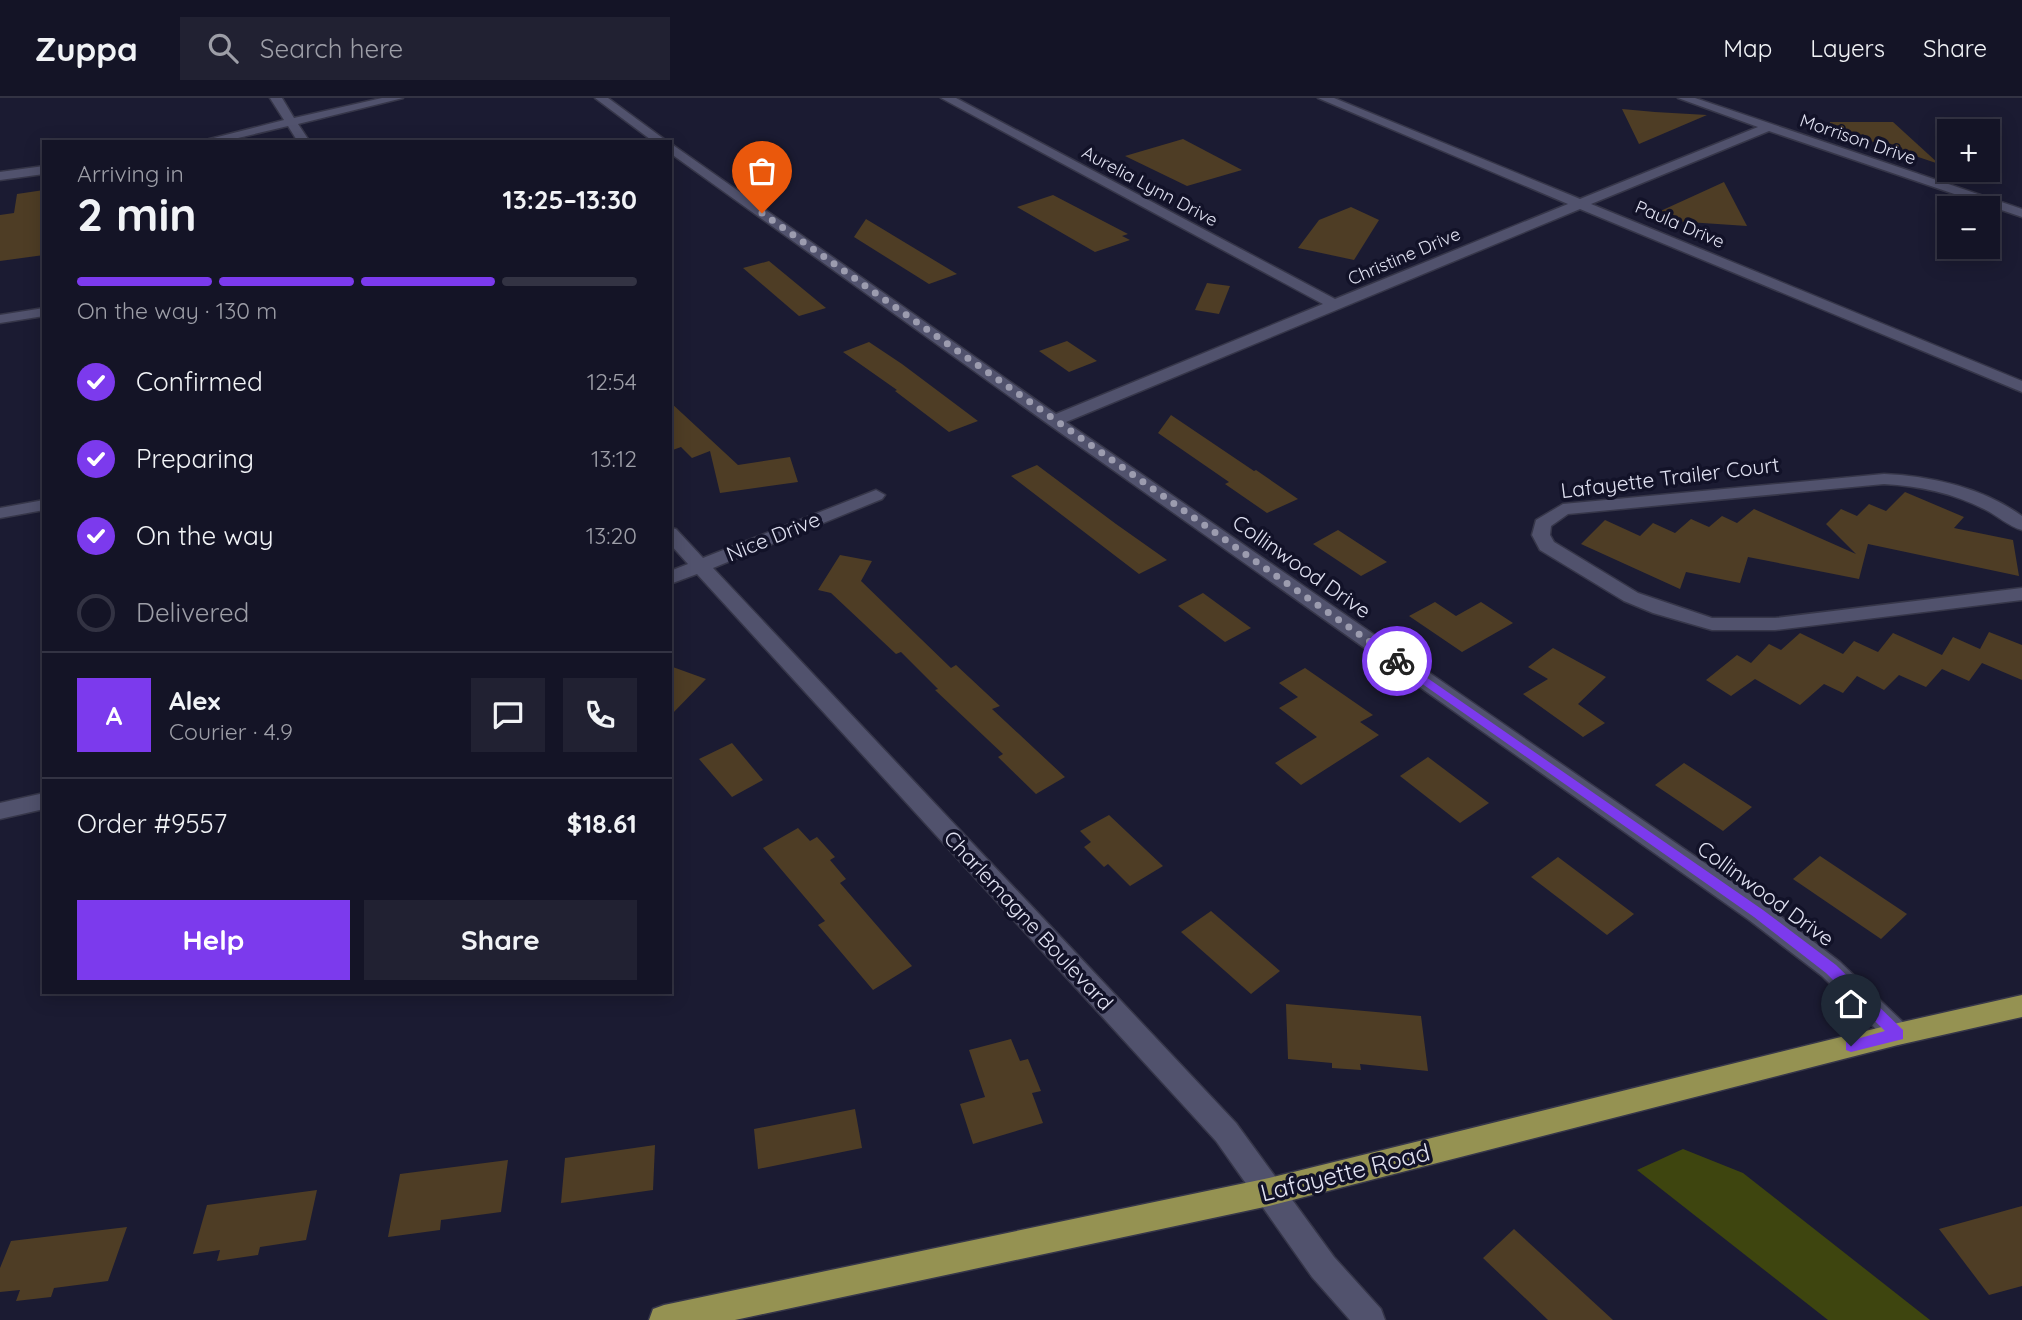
<!DOCTYPE html>
<meta charset="utf-8">
<style>
body{margin:0;font-family:Quicksand,sans-serif;background:#212132;color:#f1f3f6;height:100vh;display:flex;flex-direction:column;font-size:26px;white-space:nowrap}
*{box-sizing:border-box;margin:0}
p{font-size:23px;color:#9d9ea7}
.icon{flex:none;width:38px;height:38px;fill:none;stroke:currentColor;stroke-width:2;stroke-linecap:round;stroke-linejoin:round}
.map{position:relative;flex:1;overflow:hidden}
.sheet{position:absolute;left:42px;top:42px;width:630px;height:854px;display:flex;flex-direction:column;background:#141426;border-radius:0px;box-shadow:0 4px 18px #0003,0 0 0 2px #333343}
.sheet>*{flex:none}
.buttons{position:absolute;left:1937px;top:21px;display:grid;gap:14px}
.buttons a{display:grid;place-items:center;width:63px;height:63px;border-radius:0px;background:#141426;box-shadow:0 4px 18px #0003,0 0 0 2px #333343;font-size:35px}
.pin{position:absolute;display:grid;place-items:center;width:60px;height:60px;color:#fff;margin:-72px -30px;border-radius:50% 50% 50% 0;rotate:-45deg;box-shadow:0 0 7px #0007}
.pin .icon{rotate:45deg}
.courier{position:absolute;display:grid;place-items:center;width:70px;height:70px;margin:-35px;border:5px solid #7c3aed;border-radius:50%;background:#fff;color:#222;box-shadow:0 2px 9px #0007}
.overview em{font-style:normal;font-weight:700}
.overview div{display:flex;flex-direction:column-reverse}
.overview{display:flex;align-items:center;justify-content:space-between;height:119px;padding:0 35px}
h1{font-size:46px;font-weight:700;line-height:52px}
.bar{display:grid;grid-template-columns:repeat(4,1fr);gap:10px 7px;align-content:center;height:84px;padding:0 35px}
.bar i{height:9px;border-radius:5px;background:#333343}
.bar .active{background:#7c3aed}
.bar p{grid-column:span 4}
.line{display:flex;align-items:center;gap:18px;padding:0 35px;border-top:2px solid #333343}
.line div{flex:1}
.round{display:grid;place-items:center;flex:none;width:74px;height:74px;border-radius:0px;background:#212132}
ol{padding:0 35px;list-style:none}
li{display:flex;align-items:center;gap:21px;height:77px}
li p{margin-inline-start:auto}
li .icon{padding:7px;border-radius:50%;background:#7c3aed;color:#fff;stroke-width:4}
li:last-child{color:#9d9ea7}
li i{width:38px;height:38px;border:4px solid #333343;border-radius:50%}
.action{display:flex;gap:14px;margin-top:auto;padding:14px 35px}
.action a{flex:1;height:80px;border-radius:0px;background:#7c3aed;color:#fff;font-size:28px;font-weight:700;line-height:80px;text-align:center}
.action a+a{background:#212132;color:#f1f3f6}
header{display:flex;align-items:center;gap:42px;box-sizing:border-box;height:98px;padding:0 35px;background:#141426;border-bottom:2px solid #333343}
header strong{font-size:33px}
nav{display:flex;gap:38px;margin-inline-start:auto;font-size:24px}
.search{width:490px;height:63px;background:#212132;display:flex;align-items:center;gap:18px;box-sizing:border-box;padding:0 24px;border-radius:0px;color:#9d9ea7;font-size:26px}
.map>svg:first-child{display:block}
.green{fill:#3e450f}
.building{fill:#4e3d25}
.lines{fill:none;stroke-linecap:round;stroke-linejoin:round}
.minor-casing{stroke:#363649;stroke-width:3}
.major-casing{stroke:#363649;stroke-width:3}
.minor{fill:#51526d;fill-rule:evenodd}
.major{fill:#959252;fill-rule:evenodd}
.route{fill:#7c3aed}
.done{stroke:#9c9caf;stroke-width:7;stroke-dasharray:0 12.6}
.labels{text-anchor:middle;dominant-baseline:central;stroke-width:7;stroke-linejoin:round;paint-order:stroke}
.far-street-label{font-size:18px;fill:#e1e2f2;stroke:#121228}
.street-label{font-size:21px;fill:#e1e2f2;stroke:#121228}
.near-street-label{font-size:24px;fill:#e1e2f2;stroke:#121228}
</style>
<header>
<strong>Zuppa</strong>
<div class="search"><svg class="icon" aria-label="search" viewBox="0 0 24 24"><circle cx="10" cy="10" r="6"/><path d="M15 15l6 6"/></svg>Search here</div>
<nav><a>Map</a><a>Layers</a><a>Share</a></nav>
</header>
<div class="map">
<svg width="2022" height="1222" viewBox="0 0 2022 1222">
<rect width="100%" height="100%" fill="#1b1b32"/>
<polygon class="green" points="1683,1051 1743,1075 1930,1222 1828,1222 1637,1072"/>
<g class="building">
<polygon points="1622,11 1655,14 1707,17 1639,46"/>
<polygon points="1830,24 1893,24 1939,66 1829,29"/>
<polygon points="1183,41 1242,72 1187,88 1125,58"/>
<polygon points="1724,84 1747,128 1643,121"/>
<polygon points="44,92 44,157 0,163 0,117 14,115 17,96"/>
<polygon points="1053,97 1128,136 1122,138 1130,142 1095,154 1017,109"/>
<polygon points="1351,109 1379,122 1354,162 1298,150 1319,122"/>
<polygon points="866,121 957,176 929,186 854,139"/>
<polygon points="769,163 826,210 799,218 743,170"/>
<polygon points="1207,185 1230,188 1219,216 1195,212"/>
<polygon points="1067,243 1097,263 1069,274 1039,253"/>
<polygon points="869,244 902,266 978,323 949,334 895,293 897,292 843,254"/>
<polygon points="670,304 738,367 790,359 798,384 720,395 710,353 692,360 681,349 670,353"/>
<polygon points="1171,317 1254,373 1256,372 1298,401 1267,415 1225,386 1229,384 1158,335"/>
<polygon points="1037,367 1116,426 1167,462 1139,476 1011,378"/>
<polygon points="1905,394 1964,419 1954,430 2013,442 2019,478 1868,446 1859,481 1748,459 1740,485 1686,474 1680,491 1581,446 1605,422 1640,438 1653,425 1675,435 1691,421 1709,429 1722,418 1737,425 1754,411 1856,456 1826,426 1841,411 1857,418 1869,406 1886,413"/>
<polygon points="1338,432 1387,464 1361,478 1313,446"/>
<polygon points="840,457 872,463 861,483 951,570 956,567 1000,608 992,611 1065,679 1036,696 998,659 1003,656 935,592 938,591 901,554 896,556 831,495 818,492"/>
<polygon points="1203,495 1251,530 1225,544 1178,508"/>
<polygon points="1435,504 1456,518 1481,504 1513,525 1462,554 1409,518"/>
<polygon points="1989,534 2022,547 2022,582 1982,565 1969,583 1942,571 1926,589 1899,577 1884,592 1857,578 1843,595 1824,586 1800,607 1755,581 1731,598 1706,582 1737,557 1751,565 1769,546 1781,552 1800,535 1843,556 1854,543 1878,554 1893,535 1942,557 1953,539 1980,551"/>
<polygon points="1553,550 1606,579 1578,606 1605,625 1583,639 1523,596 1548,581 1528,569"/>
<polygon points="670,568 706,581 670,618"/>
<polygon points="1305,570 1373,617 1360,624 1379,637 1301,687 1275,665 1317,639 1279,610 1298,599 1279,585"/>
<polygon points="732,645 763,682 732,699 699,661"/>
<polygon points="1428,659 1489,705 1460,725 1400,678"/>
<polygon points="1684,665 1752,709 1723,733 1655,687"/>
<polygon points="1109,717 1163,768 1130,788 1108,766 1104,769 1084,749 1091,744 1080,733"/>
<polygon points="798,730 810,743 817,739 835,759 830,762 846,781 840,785 912,868 873,892 818,827 825,823 763,750"/>
<polygon points="1820,758 1907,816 1881,841 1793,781"/>
<polygon points="1558,759 1634,816 1607,837 1531,779"/>
<polygon points="1211,813 1280,873 1251,896 1181,834"/>
<polygon points="1286,906 1421,918 1428,973 1360,966 1361,972 1332,970 1332,965 1288,961"/>
<polygon points="1011,941 1020,963 1028,961 1041,993 1032,995 1043,1025 973,1046 960,1006 985,999 969,952"/>
<polygon points="855,1011 862,1050 758,1071 754,1031"/>
<polygon points="655,1047 653,1092 561,1105 565,1060"/>
<polygon points="508,1062 501,1114 441,1122 440,1132 388,1139 400,1076"/>
<polygon points="317,1092 306,1142 260,1149 258,1157 217,1163 220,1152 193,1156 207,1107"/>
<polygon points="2022,1108 2022,1188 1989,1197 1939,1131"/>
<polygon points="127,1129 108,1183 54,1190 51,1199 16,1203 20,1192 0,1194 0,1170 11,1143"/>
<polygon points="1514,1131 1613,1222 1548,1222 1483,1160"/>
</g>
<g class="lines">
<defs>
<g id="minor">
<polygon points="270,0 282,0 294,20 382,0 403,0 298,26 310,44 298,44 288,28 221,44 198,44 284,22"/>
<polygon points="595,0 608,0 668,44 654,44"/>
<polygon points="941,0 956,0 1335,201 1568,106 1318,0 1334,0 1580,101 1758,29 1678,0 1695,0 2022,111 2022,119 1769,33 1591,106 2022,283 2022,294 1580,111 1066,324 1767,808 1840,864 1907,928 1911,936 1907,944 1898,947 1889,944 1822,878 1749,822 1048,326 670,55 670,45 1056,316 1323,206"/>
<polygon points="44,68 44,76 0,82 0,74"/>
<polygon points="44,210 44,218 0,225 0,217"/>
<path d="M 1884,376 C 1932,378 1983,390 2022,418 L 2022,432 C 2009,429 1997,417 1984,411 C 1953,395 1919,388 1884,386 L 1568,416 L 1551,428 L 1550,437 L 1554,444 L 1638,495 L 1712,520 L 1775,520 L 2022,490 L 2022,502 L 1775,532 L 1712,532 L 1653,515 L 1624,503 L 1540,452 L 1532,437 L 1536,422 L 1563,406 Z"/>
<polygon points="876,392 885,397 882,401 713,470 1236,1025 1334,1159 1381,1211 1385,1222 1350,1222 1312,1179 1216,1043 697,476 670,486 670,473 688,466 670,446 670,430 676,431 703,460"/>
<polygon points="44,402 44,412 0,420 0,410"/>
<polygon points="44,695 44,711 0,721 0,705"/>
</g>
<polygon id="major" points="2022,897 2022,919 1898,947 1269,1108 735,1222 649,1222 653,1211 664,1207 1269,1080 1898,925"/>
</defs>
<use href="#minor" class="minor-casing"/>
<use href="#major" class="major-casing"/>
<use href="#minor" class="minor"/>
<use href="#major" class="major"/>
</g>
<polygon class="route" points="1397,559 1763,812 1836,867 1903,932 1903,941 1851,954 1846,952 1846,944 1885,933 1826,875 1754,819 1394,566 1394,560"/>
<g class="lines">
<polyline class="done" points="762,115 1397,563"/>
</g>
<g class="labels">
<g class="far-street-label">
<text transform="translate(1858 41) rotate(19)">Morrison Drive</text>
<text transform="translate(1150 88) rotate(28)">Aurelia Lynn Drive</text>
<text transform="translate(1680 126) rotate(23)">Paula Drive</text>
<text transform="translate(1404 158) rotate(-23)">Christine Drive</text>
</g>
<g class="street-label">
<text transform="translate(1670 379) rotate(-7)">Lafayette Trailer Court</text>
<text transform="translate(773 438) rotate(-22)">Nice Drive</text>
<text transform="translate(1302 468) rotate(35)">Collinwood Drive</text>
<text transform="translate(1766 795) rotate(36)">Collinwood Drive</text>
<text transform="translate(1029 822) rotate(47)">Charlemagne Boulevard</text>
</g>
<g class="near-street-label">
<text transform="translate(1345 1074) rotate(-14)">Lafayette Road</text>
</g>
</g>
</svg>
<div class="buttons">
<a>+</a>
<a>−</a>
</div>
<div class="pin" style="left:762px;top:115px;background:#ea580c"><svg class="icon" aria-label="bag" viewBox="0 0 24 24"><path d="M5 8h14l-1 12H6zM9 8a3 3 0 0 1 6 0"/></svg></div>
<div class="pin" style="left:1851px;top:948px;background:#1f2937"><svg class="icon" aria-label="home" viewBox="0 0 24 24"><path d="M3 11l9-7 9 7M6 9v11h12V9"/></svg></div>
<div class="courier" style="left:1397px;top:563px"><svg class="icon" aria-label="bike" viewBox="0 0 24 24"><circle cx="6" cy="16" r="4"/><circle cx="18" cy="16" r="4"/><path d="M6 16l4-8h5l3 8M10 8l3 8H6M13 5h3"/></svg></div>
<section class="sheet">
<div class="overview"><div><h1>2 min</h1><p>Arriving in</p></div><em>13:25–13:30</em></div>
<div class="bar"><i class="active"></i><i class="active"></i><i class="active"></i><i></i><p>On the way · 130 m</p></div>
<ol>
<li><svg class="icon" aria-label="check" viewBox="0 0 24 24"><path d="M5 12l5 5 9-10"/></svg>Confirmed<p>12:54</p></li>
<li><svg class="icon" aria-label="check" viewBox="0 0 24 24"><path d="M5 12l5 5 9-10"/></svg>Preparing<p>13:12</p></li>
<li><svg class="icon" aria-label="check" viewBox="0 0 24 24"><path d="M5 12l5 5 9-10"/></svg>On the way<p>13:20</p></li>
<li><i></i>Delivered</li>
</ol>
<div class="line" style="height:126px"><b class="round" style="background:#7c3aed;color:#fff">A</b><div><b>Alex</b><p>Courier · 4.9</p></div><a class="round"><svg class="icon" aria-label="chat" viewBox="0 0 24 24"><path d="M4 5h16v11H9l-5 4z"/></svg></a><a class="round"><svg class="icon" aria-label="phone" viewBox="0 0 24 24"><path d="M5 4h4l2 5-3 2q2 4 5 5l2-3 5 2v4C11 20 4 13 5 4z"/></svg></a></div>
<div class="line" style="height:91px"><div>Order #9557</div><b>$18.61</b></div>
<div class="action"><a>Help</a><a>Share</a></div>
</section>
</div>
